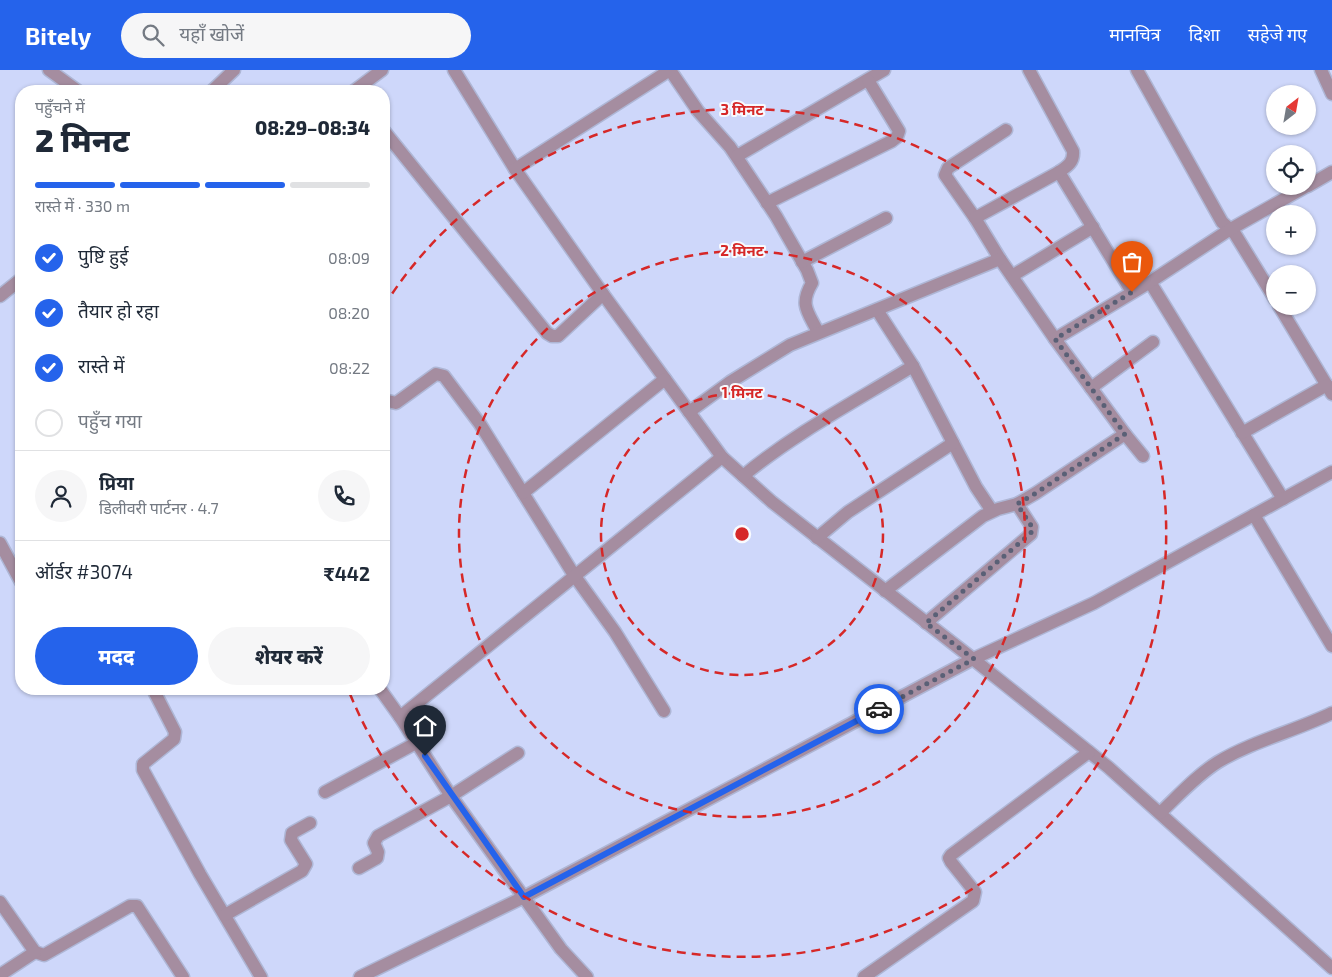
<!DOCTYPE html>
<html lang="hi">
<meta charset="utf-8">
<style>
body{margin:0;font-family:"Exo 2","Noto Sans Devanagari",sans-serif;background:#f6f6f7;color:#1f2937;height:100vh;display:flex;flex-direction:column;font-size:19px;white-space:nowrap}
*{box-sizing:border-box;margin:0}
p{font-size:16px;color:#747a83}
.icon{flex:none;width:28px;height:28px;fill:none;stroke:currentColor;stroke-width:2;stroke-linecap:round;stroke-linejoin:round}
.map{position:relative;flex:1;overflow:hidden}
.side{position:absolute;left:15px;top:15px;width:375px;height:610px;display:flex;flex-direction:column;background:#fff;border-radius:20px;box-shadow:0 1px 4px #0004}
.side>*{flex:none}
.needle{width:32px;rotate:31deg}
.controls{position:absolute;left:1266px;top:15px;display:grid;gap:10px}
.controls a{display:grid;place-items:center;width:50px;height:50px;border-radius:50%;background:#fff;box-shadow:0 1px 4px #0004;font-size:25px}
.pin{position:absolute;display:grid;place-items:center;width:42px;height:42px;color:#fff;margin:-51px -21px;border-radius:50% 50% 50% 0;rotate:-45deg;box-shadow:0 0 5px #0007}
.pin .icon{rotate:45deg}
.courier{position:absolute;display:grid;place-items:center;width:50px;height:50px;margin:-25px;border:4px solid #2563eb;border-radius:50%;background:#fff;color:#222;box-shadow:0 1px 6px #0007}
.head em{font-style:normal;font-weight:800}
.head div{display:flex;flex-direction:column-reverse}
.head{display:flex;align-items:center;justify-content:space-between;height:85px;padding:0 20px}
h1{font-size:32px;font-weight:800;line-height:38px}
.bar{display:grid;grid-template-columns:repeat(4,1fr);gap:8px 5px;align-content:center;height:60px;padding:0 20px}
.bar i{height:6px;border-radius:4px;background:#e0e1e3}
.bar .on{background:#2563eb}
.bar p{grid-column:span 4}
.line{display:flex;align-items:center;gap:12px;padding:0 20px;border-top:1px solid #e0e1e3}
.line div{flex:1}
.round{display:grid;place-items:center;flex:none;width:52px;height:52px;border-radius:26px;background:#f6f6f7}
ol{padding:0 20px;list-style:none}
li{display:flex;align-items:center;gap:15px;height:55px}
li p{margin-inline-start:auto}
li .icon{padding:5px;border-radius:50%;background:#2563eb;color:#fff;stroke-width:4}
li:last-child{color:#747a83}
li i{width:28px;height:28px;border:2px solid #e0e1e3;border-radius:50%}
.action{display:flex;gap:10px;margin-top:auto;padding:10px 20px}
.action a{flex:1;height:58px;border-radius:30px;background:#2563eb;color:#fff;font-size:20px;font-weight:800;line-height:58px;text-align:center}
.action a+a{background:#f6f6f7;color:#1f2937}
header{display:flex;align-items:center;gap:30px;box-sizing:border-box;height:70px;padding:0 25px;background:#2563eb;color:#fff}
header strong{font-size:24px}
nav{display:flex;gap:28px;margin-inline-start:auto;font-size:18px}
.search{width:350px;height:45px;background:#f6f6f7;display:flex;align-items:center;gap:12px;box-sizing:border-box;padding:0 18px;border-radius:28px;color:#747a83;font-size:19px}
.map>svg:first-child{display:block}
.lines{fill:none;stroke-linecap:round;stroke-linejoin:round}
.street-casing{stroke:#aeb6d5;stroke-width:15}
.street{stroke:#a58da0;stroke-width:12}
.done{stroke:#5a6076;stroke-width:5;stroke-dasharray:0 9}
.route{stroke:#2563eb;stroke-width:6}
.ring{fill:none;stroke:#d62828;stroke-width:2.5;stroke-dasharray:9 6}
.centre{fill:#d62828;stroke:#f8fafe;stroke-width:2.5}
.ring-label{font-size:15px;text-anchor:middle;font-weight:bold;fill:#d62828;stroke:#f8fafe;stroke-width:4;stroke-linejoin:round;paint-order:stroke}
</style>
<header>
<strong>Bitely</strong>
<div class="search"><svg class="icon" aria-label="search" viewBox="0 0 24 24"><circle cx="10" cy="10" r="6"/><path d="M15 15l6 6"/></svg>यहाँ खोजें</div>
<nav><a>मानचित्र</a><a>दिशा</a><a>सहेजे गए</a></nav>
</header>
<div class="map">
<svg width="1332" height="907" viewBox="0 0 1332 907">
<rect width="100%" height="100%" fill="#ced7fa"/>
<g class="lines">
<defs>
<g id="street">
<polyline points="49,0 78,21"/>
<polyline points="454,0 515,99 603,224 722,387 772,432 973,589 1108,697 1332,898"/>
<path d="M 670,0 L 698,41 L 730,77 L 776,146 L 807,200 L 812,213 C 799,235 808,242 818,262"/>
<polyline points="1137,0 1222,152 1235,164 1275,229"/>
<polyline points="1321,0 1332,24"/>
<polyline points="212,21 234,0"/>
<polyline points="354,21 382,0"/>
<polyline points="1006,60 948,98 945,105 975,148 1000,189 1055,269 1125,364 1143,386"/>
<polyline points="384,61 547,263 552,266 558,266 603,224"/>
<polyline points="737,86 884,0"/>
<polyline points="515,99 670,0"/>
<polyline points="1059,102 1132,222"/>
<polyline points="1308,116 1332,102"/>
<polyline points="767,133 892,71 897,67 899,61 868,10"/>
<path d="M 975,148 L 1059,102 C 1068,96 1074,92 1073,81 L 1029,0"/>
<polyline points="802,192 886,148"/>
<polyline points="1012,206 1093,157"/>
<polyline points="1150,212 1283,429"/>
<polyline points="0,226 21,209"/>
<polyline points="1279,236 1332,324"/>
<polyline points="877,240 913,296 976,417 992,441"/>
<polyline points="1055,269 1150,212 1229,160 1307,116"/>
<polyline points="1091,318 1153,272"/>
<polyline points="384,330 396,333 436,304 444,306 480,354 574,505 615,562 664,641"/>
<polyline points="689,342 730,312 790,275 1000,189"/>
<polyline points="1242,363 1327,315"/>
<path d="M 743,406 C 795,363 856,331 913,296"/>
<polyline points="523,423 665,309"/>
<polyline points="1254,445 1332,576"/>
<polyline points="817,468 848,442 953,373"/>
<polyline points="0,473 21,512"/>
<polyline points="885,521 983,446 998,439 1017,434 1036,423 1125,364"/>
<polyline points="926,553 1031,464 1032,457 1017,434"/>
<polyline points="153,619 175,662 174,669 143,694 143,700 200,804 261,907"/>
<polyline points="380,619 400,647"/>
<polyline points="325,722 416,673"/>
<path d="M 1160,743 C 1178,726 1197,705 1218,692 C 1253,671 1295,661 1332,643"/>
<polyline points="359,798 377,788 378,782 374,773 378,766 451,726 518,683"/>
<polyline points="0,832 35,882 44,885 130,836 137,836 183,907"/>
<polyline points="225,845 302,801 306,794 291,770 292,763 310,753"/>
<polyline points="0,905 35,882"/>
<polyline points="360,907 524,827 973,589 1094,533 1332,402"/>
<polyline points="587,907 561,879 451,726 400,647 722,387"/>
<polyline points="864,907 973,831 975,822 951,792 949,788 951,785 1089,682"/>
</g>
</defs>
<use href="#street" class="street-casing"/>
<use href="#street" class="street"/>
</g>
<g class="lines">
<polyline class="done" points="879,639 974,589 926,553 1030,464 1033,460 1032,457 1017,434 1036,423 1125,364 1055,269 1132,222"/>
<polyline class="route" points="425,686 524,827 879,639"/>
</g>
<g class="ring">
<circle cx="742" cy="464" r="141"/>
<circle cx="742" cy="464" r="283"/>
<path d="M384 236A424 424 0 1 1 348 619"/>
</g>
<circle cx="742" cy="464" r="8" class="centre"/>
<g class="ring-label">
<text x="742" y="45">3 मिनट</text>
<text x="742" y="186">2 मिनट</text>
<text x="742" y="328">1 मिनट</text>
</g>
</svg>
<div class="controls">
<a><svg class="needle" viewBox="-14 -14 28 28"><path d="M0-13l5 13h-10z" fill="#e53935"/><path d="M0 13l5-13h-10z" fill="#747a83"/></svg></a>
<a><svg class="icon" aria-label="locate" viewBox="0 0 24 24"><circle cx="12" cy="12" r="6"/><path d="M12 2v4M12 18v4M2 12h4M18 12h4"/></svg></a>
<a>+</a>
<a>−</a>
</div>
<div class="pin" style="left:1132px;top:222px;background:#ea580c"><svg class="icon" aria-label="bag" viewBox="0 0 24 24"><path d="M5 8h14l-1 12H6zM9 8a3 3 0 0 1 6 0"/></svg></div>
<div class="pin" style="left:425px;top:686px;background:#1f2937"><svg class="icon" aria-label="home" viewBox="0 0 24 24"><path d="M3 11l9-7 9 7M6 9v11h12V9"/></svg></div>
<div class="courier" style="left:879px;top:639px"><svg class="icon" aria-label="car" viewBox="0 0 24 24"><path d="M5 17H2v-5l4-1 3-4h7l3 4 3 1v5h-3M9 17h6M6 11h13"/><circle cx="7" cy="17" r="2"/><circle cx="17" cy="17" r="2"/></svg></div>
<section class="side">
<div class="head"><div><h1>2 मिनट</h1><p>पहुँचने में</p></div><em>08:29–08:34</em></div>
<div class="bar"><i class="on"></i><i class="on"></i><i class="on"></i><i></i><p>रास्ते में · 330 m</p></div>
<ol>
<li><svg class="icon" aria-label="check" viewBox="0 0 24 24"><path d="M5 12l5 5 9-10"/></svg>पुष्टि हुई<p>08:09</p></li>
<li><svg class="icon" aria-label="check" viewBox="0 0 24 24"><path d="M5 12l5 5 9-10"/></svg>तैयार हो रहा<p>08:20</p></li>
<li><svg class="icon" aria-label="check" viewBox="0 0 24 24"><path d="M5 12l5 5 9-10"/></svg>रास्ते में<p>08:22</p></li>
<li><i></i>पहुँच गया</li>
</ol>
<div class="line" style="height:90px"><a class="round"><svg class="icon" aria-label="person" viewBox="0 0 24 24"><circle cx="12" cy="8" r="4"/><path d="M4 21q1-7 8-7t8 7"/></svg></a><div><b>प्रिया</b><p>डिलीवरी पार्टनर · 4.7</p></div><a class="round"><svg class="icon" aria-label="phone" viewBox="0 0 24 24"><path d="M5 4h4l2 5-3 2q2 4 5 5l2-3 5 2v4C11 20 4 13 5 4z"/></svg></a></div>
<div class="line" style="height:65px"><div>ऑर्डर #3074</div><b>₹442</b></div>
<div class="action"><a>मदद</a><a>शेयर करें</a></div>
</section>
</div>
